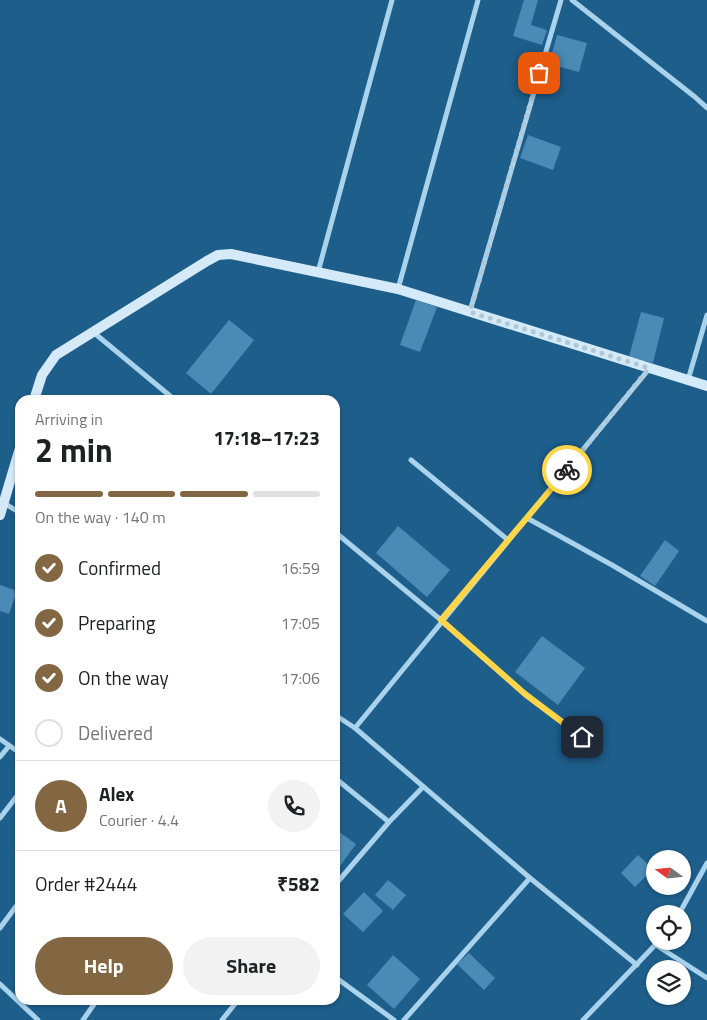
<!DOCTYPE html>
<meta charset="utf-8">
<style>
body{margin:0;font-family:"Titillium Web",sans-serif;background:#f2f2f2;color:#202124;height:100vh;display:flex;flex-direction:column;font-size:19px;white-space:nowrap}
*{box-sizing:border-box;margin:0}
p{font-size:16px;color:#757577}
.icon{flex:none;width:28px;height:28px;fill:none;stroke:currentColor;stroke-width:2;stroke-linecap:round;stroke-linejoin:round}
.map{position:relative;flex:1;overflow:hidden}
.side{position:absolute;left:15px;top:395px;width:325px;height:610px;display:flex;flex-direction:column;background:#fff;border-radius:15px;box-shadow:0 1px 4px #0004}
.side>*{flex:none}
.needle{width:32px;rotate:285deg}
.tools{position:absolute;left:646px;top:850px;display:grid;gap:10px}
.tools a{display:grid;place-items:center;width:45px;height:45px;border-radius:50%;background:#fff;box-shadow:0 1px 4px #0004;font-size:25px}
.pin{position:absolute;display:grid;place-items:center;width:42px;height:42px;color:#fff;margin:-21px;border-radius:10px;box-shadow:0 2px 8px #0006}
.courier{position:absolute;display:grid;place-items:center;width:50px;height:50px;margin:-25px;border:4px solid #ffd54a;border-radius:50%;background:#fff;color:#222;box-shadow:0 1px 6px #0007}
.headline em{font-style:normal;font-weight:700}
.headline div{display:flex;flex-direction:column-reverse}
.headline{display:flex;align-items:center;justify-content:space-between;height:85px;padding:0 20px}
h1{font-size:32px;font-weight:700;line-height:38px}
.bar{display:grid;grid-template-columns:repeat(4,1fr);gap:8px 5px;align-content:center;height:60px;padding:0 20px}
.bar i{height:6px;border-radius:4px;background:#e0e0e0}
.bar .current{background:#836642}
.bar p{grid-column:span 4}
.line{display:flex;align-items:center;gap:12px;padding:0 20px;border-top:1px solid #e0e0e0}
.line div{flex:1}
.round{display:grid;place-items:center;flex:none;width:52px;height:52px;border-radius:26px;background:#f2f2f2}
ol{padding:0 20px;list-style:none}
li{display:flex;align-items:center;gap:15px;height:55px}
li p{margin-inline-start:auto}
li .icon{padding:5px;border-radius:50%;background:#836642;color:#fff;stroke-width:4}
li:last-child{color:#757577}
li i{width:28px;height:28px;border:2px solid #e0e0e0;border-radius:50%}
.primary-button{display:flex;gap:10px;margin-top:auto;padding:10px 20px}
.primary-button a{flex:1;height:58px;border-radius:30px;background:#836642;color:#fff;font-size:20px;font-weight:700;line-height:58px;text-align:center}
.primary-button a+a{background:#f2f2f2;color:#202124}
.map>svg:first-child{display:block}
.building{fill:#4a8ab5}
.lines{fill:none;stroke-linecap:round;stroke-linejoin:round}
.street{stroke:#a9d2ec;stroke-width:5}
.secondary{stroke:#d5eaf9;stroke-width:10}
.done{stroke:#b0c7d6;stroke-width:5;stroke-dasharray:0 9}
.route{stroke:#ffd54a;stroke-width:6}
</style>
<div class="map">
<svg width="707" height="1020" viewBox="0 0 707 1020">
<rect width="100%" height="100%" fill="#1d5e8b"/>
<g class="building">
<polygon points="524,0 538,0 531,25 547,30 542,45 513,36"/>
<polygon points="557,35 587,43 579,72 549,64"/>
<polygon points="528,135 561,147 553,170 520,158"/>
<polygon points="416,300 437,307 420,352 400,345"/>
<polygon points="641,312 664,318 653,363 629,357"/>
<polygon points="229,320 254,340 211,394 186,373"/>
<polygon points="398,526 450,570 427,597 376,553"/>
<polygon points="665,540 679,551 655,586 640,576"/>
<polygon points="0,585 17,591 9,614 0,611"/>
<polygon points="542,636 585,668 558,705 515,672"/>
<polygon points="335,829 356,844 335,873"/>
<polygon points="638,855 653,869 635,887 621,873"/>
<polygon points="388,880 406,895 393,910 375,895"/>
<polygon points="364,892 383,911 363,932 343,914"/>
<polygon points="469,953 495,978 484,990 457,964"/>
<polygon points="393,955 420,979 394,1009 367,985"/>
</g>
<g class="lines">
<g class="street">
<polyline points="572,0 695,97 707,108"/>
<polyline points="318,272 392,0"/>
<polyline points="398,289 478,0"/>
<polyline points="470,311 561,0"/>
<polyline points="93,332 175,400"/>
<polyline points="688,380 707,315"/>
<polyline points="411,460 508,540"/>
<polyline points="4,503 20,513"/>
<polyline points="527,518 612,565 707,621"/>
<polyline points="335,532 441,620 525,694 595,746"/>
<polyline points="335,715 355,728 530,878 637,965"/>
<polyline points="355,728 649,369"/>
<polyline points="0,739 20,753"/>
<polyline points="0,757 9,746"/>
<polyline points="335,778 389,822"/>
<polyline points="0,818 20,792"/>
<polyline points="335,885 389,822 423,787"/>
<polyline points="679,914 707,863"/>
<polyline points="0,928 20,901"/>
<polyline points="656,945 707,978"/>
<polyline points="335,977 394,1020"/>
<polyline points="0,984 38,1020"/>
<polyline points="83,1020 97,1000"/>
<polyline points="222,1020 238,1000"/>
<polyline points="404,1020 530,878"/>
<polyline points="583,1020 659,941"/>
</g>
<g class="secondary">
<polyline points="34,400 42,375 56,355 207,261 218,255 231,254 398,289 707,386"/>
<polyline points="0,515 20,448"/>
</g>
</g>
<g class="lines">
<polyline class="done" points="539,73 470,312 649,368 567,470"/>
<polyline class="route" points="567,470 441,620 525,694 582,737"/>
</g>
</svg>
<div class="tools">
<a><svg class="needle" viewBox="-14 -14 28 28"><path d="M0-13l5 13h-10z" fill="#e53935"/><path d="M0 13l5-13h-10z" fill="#757577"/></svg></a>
<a><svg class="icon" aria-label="locate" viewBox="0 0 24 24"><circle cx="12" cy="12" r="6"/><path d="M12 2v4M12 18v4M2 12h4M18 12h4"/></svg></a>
<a><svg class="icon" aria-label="layers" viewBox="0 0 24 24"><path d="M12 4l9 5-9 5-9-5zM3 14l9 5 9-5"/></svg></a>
</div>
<div class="pin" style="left:539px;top:73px;background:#ea580c"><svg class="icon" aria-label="bag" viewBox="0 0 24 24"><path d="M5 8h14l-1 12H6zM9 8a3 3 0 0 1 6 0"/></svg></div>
<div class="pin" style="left:582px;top:737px;background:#1f2937"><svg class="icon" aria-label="home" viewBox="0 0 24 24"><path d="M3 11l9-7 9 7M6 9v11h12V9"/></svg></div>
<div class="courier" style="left:567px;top:470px"><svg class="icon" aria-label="bike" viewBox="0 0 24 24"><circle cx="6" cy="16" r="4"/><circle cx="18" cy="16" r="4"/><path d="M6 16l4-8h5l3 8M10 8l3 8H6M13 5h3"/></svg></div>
<section class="side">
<div class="headline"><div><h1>2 min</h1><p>Arriving in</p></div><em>17:18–17:23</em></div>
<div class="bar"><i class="current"></i><i class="current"></i><i class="current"></i><i></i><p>On the way · 140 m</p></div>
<ol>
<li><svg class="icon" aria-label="check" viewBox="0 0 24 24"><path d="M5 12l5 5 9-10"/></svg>Confirmed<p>16:59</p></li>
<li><svg class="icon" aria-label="check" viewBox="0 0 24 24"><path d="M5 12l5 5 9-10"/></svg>Preparing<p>17:05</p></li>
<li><svg class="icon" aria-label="check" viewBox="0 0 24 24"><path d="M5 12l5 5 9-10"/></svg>On the way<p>17:06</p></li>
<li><i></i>Delivered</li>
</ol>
<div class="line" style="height:90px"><b class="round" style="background:#836642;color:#fff">A</b><div><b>Alex</b><p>Courier · 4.4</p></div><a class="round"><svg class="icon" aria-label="phone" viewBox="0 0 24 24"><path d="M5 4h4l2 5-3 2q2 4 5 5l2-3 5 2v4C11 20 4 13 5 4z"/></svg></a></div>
<div class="line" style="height:65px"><div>Order #2444</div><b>₹582</b></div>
<div class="primary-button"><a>Help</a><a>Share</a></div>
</section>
</div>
